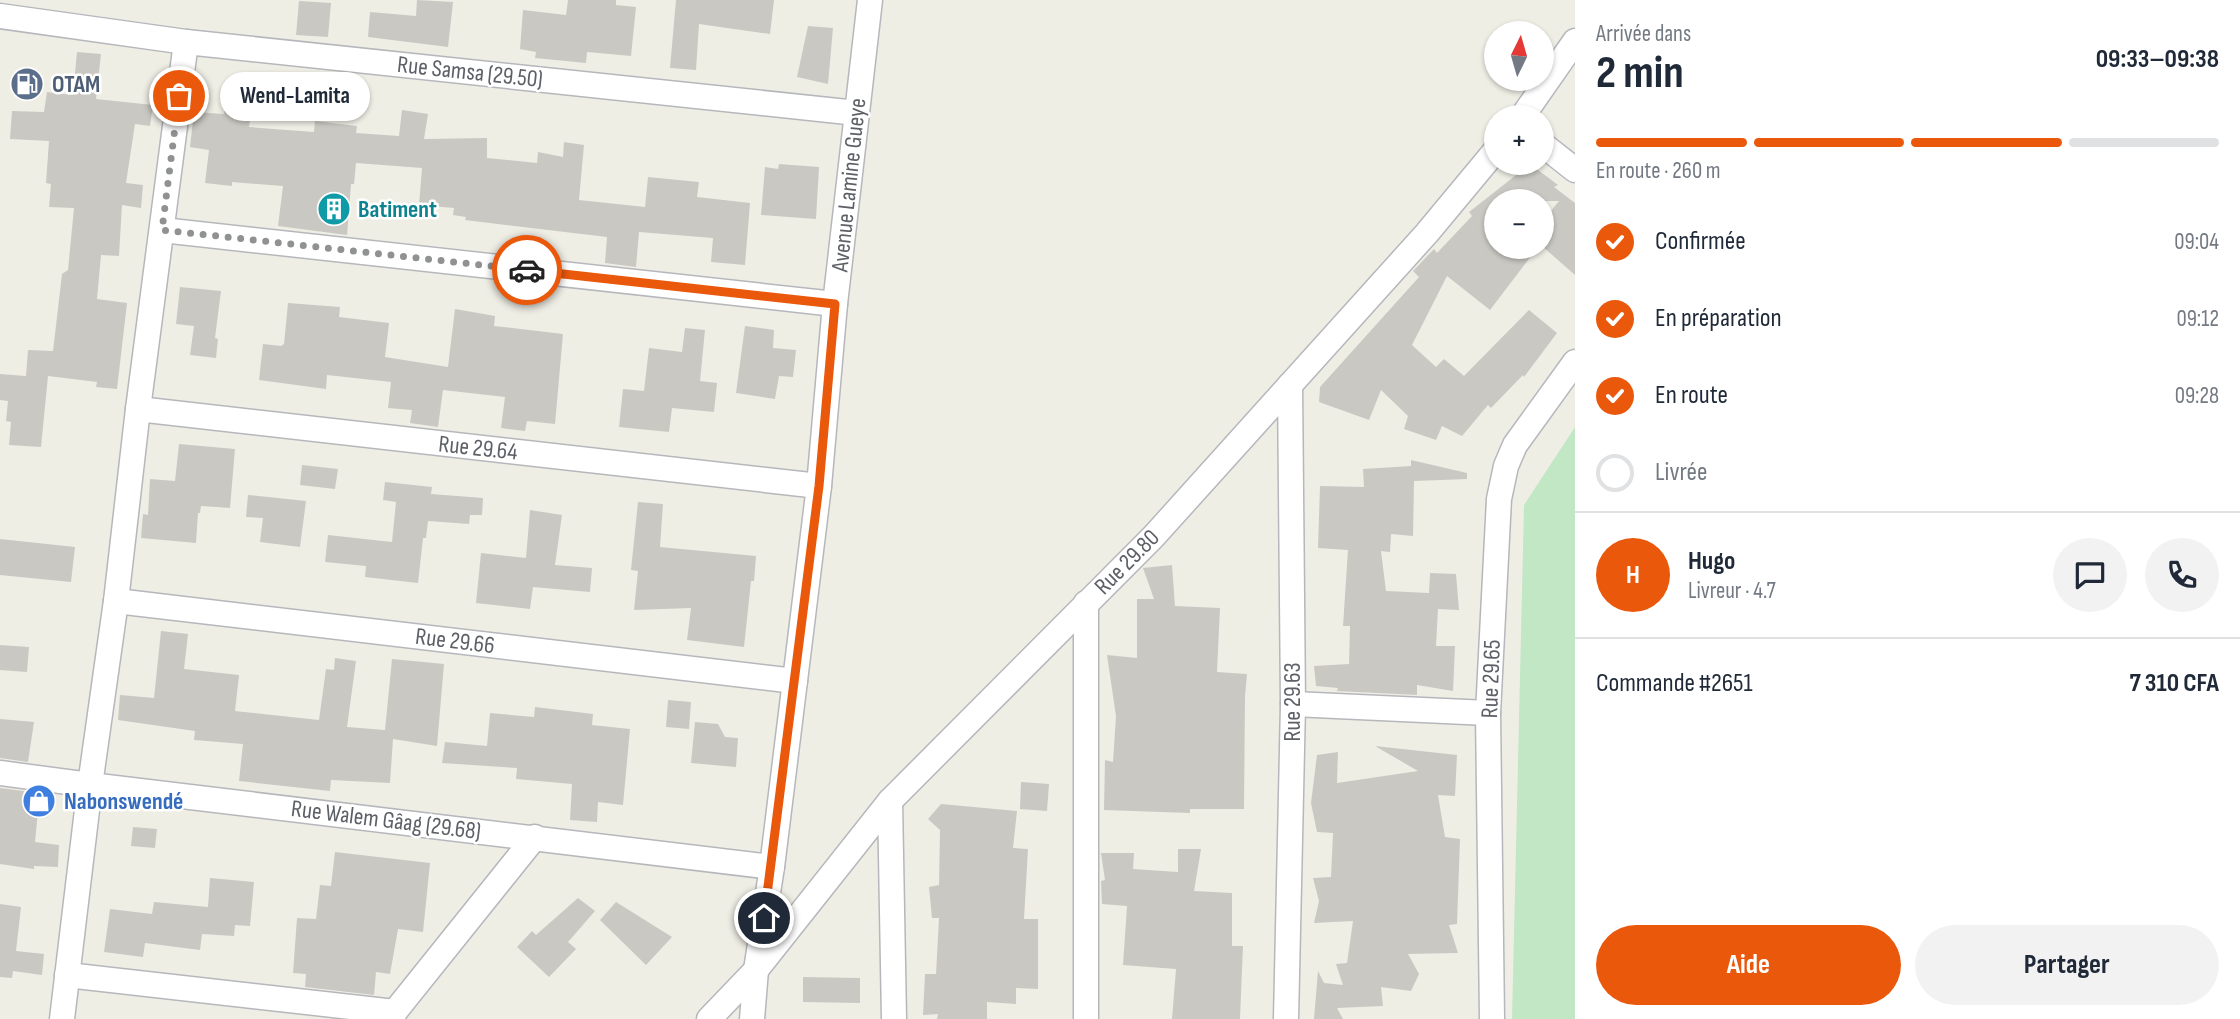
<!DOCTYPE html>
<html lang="fr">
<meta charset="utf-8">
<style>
body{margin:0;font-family:"Sofia Sans Condensed",sans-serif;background:#f2f2f3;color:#1f2937;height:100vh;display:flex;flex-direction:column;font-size:26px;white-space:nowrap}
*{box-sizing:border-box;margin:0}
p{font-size:23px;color:#747a83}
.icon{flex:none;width:38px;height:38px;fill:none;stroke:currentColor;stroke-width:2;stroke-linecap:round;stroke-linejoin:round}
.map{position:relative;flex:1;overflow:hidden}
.side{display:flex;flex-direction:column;background:#fff;width:665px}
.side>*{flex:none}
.needle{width:46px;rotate:5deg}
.tools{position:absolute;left:1484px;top:21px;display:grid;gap:14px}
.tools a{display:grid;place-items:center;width:70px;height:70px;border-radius:50%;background:#fff;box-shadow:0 2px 5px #0004;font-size:35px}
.pin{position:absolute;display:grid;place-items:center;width:60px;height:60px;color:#fff;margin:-30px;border:4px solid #fff;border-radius:50%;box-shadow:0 2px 7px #0007}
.courier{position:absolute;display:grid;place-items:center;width:70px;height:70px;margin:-35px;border:5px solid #ea580c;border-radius:50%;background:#fff;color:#222;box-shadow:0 2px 9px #0007}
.bubble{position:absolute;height:49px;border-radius:24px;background:#fff;box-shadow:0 2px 5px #0004;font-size:23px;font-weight:700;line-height:49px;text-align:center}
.summary em{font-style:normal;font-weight:700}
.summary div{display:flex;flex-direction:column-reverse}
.summary{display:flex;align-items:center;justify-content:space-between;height:119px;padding:0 21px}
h1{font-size:46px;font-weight:700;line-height:52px}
.bar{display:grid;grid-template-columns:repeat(4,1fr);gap:10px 7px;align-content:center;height:84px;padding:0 21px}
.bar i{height:9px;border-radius:5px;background:#e0e1e3}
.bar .selected{background:#ea580c}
.bar p{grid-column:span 4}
.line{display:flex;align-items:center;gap:18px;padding:0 21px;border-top:2px solid #e0e1e3}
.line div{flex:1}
.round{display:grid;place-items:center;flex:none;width:74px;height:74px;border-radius:37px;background:#f2f2f3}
ol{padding:0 21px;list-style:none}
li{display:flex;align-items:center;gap:21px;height:77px}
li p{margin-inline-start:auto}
li .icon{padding:7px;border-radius:50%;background:#ea580c;color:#fff;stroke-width:4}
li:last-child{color:#747a83}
li i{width:38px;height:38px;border:4px solid #e0e1e3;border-radius:50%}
.action{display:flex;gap:14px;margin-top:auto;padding:14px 21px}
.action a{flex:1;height:80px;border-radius:42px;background:#ea580c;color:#fff;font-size:28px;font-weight:700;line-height:80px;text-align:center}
.action a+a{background:#f2f2f3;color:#1f2937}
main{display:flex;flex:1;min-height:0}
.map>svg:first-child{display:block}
.green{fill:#c1e7c5}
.building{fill:#cac8c2}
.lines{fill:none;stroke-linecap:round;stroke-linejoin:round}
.minor-casing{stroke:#b6b7bc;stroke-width:27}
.minor{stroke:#fff;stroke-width:24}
.done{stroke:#909292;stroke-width:7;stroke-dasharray:0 12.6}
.route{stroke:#ea580c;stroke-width:9}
.labels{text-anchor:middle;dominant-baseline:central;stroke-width:5;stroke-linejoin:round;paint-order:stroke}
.street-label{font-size:24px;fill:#5d6066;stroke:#fff}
.service-label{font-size:24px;font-weight:bold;fill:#4e5e75;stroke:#fff;text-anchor:start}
.culture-label{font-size:24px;font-weight:bold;fill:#0d838f;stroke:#fff;text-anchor:start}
.shop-label{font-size:24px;font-weight:bold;fill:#366cbe;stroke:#fff;text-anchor:start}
</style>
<main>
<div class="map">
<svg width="1575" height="1019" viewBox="0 0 1575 1019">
<rect width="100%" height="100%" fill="#efeee5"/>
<polygon class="green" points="1575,427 1575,1019 1512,1019 1524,505"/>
<g class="building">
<polygon points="417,0 453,2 448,47 368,37 370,12 416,16"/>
<polygon points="568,0 616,0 616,5 636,7 631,56 587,52 586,63 535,58 536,52 520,49 523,10 566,15"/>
<polygon points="676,0 774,0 770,34 699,24 696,70 670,68"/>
<polygon points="299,1 331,3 328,37 296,35"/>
<polygon points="808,26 833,28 828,84 797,77"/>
<polygon points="77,52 101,54 96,99 153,105 150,126 135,124 126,183 143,185 141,208 122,205 119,256 101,255 97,299 127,303 117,389 96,387 97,382 48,376 41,447 9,445 11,422 6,421 8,401 0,400 0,374 26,376 28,350 53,351 62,274 68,270 74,208 49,207 51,184 46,183 49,141 10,139 12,111 44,112 47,92 73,95"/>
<polygon points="228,84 255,87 249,127 314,132 315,121 357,126 356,133 399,136 402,110 428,114 424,139 487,138 487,158 537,163 538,152 563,157 564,142 584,145 579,200 645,207 648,177 699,182 697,197 750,203 745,265 711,262 713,238 639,232 636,267 605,263 607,237 465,220 466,217 453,215 454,208 419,205 422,168 356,163 354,184 351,184 347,235 278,226 283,186 232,182 232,186 205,183 209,150 190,147 194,112 224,114"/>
<polygon points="779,164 819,167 816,219 761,215 765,167 778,169"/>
<polygon points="1530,164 1558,185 1554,187 1575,203 1575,275 1542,246 1542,222 1559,201 1496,201 1496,247 1538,247 1490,310 1447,276 1412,345 1436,367 1444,359 1464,376 1529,310 1557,333 1524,377 1523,375 1491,408 1488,405 1462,436 1442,426 1436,440 1404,429 1408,416 1381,390 1369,420 1319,402 1320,387 1419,277 1413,271 1434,249 1437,253 1472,216 1469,212"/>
<polygon points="180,287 221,291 215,338 218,339 216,358 190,355 194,326 176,324"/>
<polygon points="288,303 340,307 339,317 389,323 385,357 448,367 455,309 495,316 494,326 563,334 555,424 527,421 525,431 501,428 505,397 443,390 438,427 410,423 412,410 388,408 391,382 327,375 326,389 259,380 263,344 281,346 284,344"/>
<polygon points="745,326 774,330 773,348 796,350 793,377 779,376 775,399 736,393"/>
<polygon points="685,328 705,330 700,381 717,383 714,412 672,408 669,432 619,427 623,389 644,391 649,348 682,352"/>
<polygon points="179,444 235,449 230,508 201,506 200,513 198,513 196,543 141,538 143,514 148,515 150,479 175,481"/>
<polygon points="1411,460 1467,473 1467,479 1414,481 1413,536 1391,534 1390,552 1381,551 1386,591 1429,593 1430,573 1456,574 1459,610 1438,609 1436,646 1455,646 1453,691 1417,685 1417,695 1337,691 1338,688 1316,686 1314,666 1349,664 1350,626 1343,626 1348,550 1318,548 1320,486 1364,487 1363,469 1411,466"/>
<polygon points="302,465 338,469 335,489 300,485"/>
<polygon points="385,482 432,487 431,494 483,498 482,515 470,515 469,524 428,521 426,538 423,538 418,583 365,577 366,566 325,562 328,535 392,542 396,502 383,500"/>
<polygon points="248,495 306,501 300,547 260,542 263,518 246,517"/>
<polygon points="638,502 663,504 660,547 756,556 754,581 751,581 744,647 687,640 691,608 634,610 638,571 631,570"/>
<polygon points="530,510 562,515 555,565 592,568 590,592 533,587 530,609 476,603 481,553 526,558"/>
<polygon points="0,539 75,547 71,582 0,575"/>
<polygon points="1172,565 1175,606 1220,608 1217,672 1247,674 1245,696 1244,809 1190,809 1190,813 1104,810 1105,760 1113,762 1116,716 1107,655 1137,658 1137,599 1154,599 1143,568"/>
<polygon points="161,631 188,634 184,669 239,675 235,711 319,720 326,669 334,670 335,658 356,661 347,727 385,730 392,659 444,664 437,746 393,739 390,783 331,780 330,791 239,781 243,744 194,740 195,731 118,720 120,695 154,698"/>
<polygon points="0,645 29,647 27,672 0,670"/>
<polygon points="668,700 691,702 689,729 666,727"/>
<polygon points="535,707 593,714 592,725 630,729 623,805 598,802 597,822 570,820 572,784 516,779 517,768 442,763 445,742 487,746 490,713 534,717"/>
<polygon points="0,719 34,722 28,762 0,758"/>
<polygon points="695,722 718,724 725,737 738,738 736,767 691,763"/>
<polygon points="1375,746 1457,755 1455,796 1438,795 1445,837 1460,839 1457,924 1449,925 1458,953 1408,954 1419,974 1411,991 1381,987 1383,1006 1337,1008 1343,1019 1314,1019 1318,971 1324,983 1343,985 1336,964 1347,963 1353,921 1314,923 1319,901 1313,878 1331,877 1333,833 1317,832 1311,803 1317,755 1338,752 1337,783 1418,771"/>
<polygon points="1021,782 1049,784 1047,811 1020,809"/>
<polygon points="0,788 24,791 22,799 39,801 35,842 59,845 58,867 34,866 34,869 0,864"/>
<polygon points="941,804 1017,811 1013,848 1028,849 1024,919 1038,919 1038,989 1016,988 1016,1004 987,1002 987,1019 937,1019 938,1014 923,1015 925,974 936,974 939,918 932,918 929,887 939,885 940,830 928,819"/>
<polygon points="133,827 157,829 155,848 131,846"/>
<polygon points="1178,849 1201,849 1194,891 1232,893 1232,946 1243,946 1240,1019 1172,1019 1176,969 1123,965 1127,906 1102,904 1101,881 1105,880 1101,853 1134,853 1133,869 1178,872"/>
<polygon points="335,852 430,863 423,932 398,929 390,974 376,972 374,995 305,987 306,974 293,973 297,918 316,919 320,885 331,886"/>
<polygon points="210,878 254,882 250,926 235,925 234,936 202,934 200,950 145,943 143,957 104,952 110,909 152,914 154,902 208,907"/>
<polygon points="578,898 595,911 568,942 576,949 549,977 517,947 532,931 536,935"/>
<polygon points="616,902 672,937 646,965 600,920"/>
<polygon points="0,904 21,907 16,951 44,954 42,975 13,971 12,978 0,977"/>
<polygon points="803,977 860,978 860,1003 803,1002"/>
</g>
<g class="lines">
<defs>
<g id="minor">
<polyline points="0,16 186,42 857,113"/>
<polyline points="1522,117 1575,41"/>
<polyline points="1542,144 1575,170"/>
<polyline points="162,230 835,304"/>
<polyline points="138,409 819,486"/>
<polyline points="116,601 795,681"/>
<polyline points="1293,704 1488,713"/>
<polyline points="0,773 90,785 772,867"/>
<polyline points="890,801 894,1019"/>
<polyline points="67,975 395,1012"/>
<polyline points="62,1019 90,785 116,601 138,409 186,42"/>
<polyline points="389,1019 535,837"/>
<polyline points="709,1019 756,970 890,801 1154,536 1427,233 1496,150"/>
<polyline points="752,1019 756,970 772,867 819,486 835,304 870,0"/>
<polyline points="1086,1019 1086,603"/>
<polyline points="1286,1019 1293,704 1290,385"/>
<polyline points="1492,1019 1488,713 1499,499 1506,466 1515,445 1575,362"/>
</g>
</defs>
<use href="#minor" class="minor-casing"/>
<use href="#minor" class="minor"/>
</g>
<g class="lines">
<polyline class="done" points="179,96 162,230 527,270"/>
<polyline class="route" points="527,270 835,304 819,486 764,918"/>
</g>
<defs>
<symbol id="fuel-disc" viewBox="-11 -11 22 22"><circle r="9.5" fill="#5c6f8a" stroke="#fff"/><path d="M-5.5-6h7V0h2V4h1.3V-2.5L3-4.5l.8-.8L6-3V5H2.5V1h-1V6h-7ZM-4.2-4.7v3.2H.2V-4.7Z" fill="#fff"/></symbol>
<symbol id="building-disc" viewBox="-11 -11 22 22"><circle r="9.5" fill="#0f9aa8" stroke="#fff"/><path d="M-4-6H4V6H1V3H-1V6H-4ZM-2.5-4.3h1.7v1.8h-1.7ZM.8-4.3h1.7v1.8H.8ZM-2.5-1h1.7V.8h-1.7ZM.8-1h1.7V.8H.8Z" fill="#fff"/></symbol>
<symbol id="shop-disc" viewBox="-11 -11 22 22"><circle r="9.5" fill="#3f7fe0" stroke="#fff"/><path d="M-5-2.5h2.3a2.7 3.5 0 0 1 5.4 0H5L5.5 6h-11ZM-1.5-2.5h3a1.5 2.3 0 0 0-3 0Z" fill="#fff"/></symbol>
</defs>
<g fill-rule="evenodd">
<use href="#fuel-disc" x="8" y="65" width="38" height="38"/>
<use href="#building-disc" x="315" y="190" width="38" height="38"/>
<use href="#shop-disc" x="20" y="782" width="38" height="38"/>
</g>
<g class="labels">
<g class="street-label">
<text transform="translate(470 72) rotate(6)">Rue Samsa (29.50)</text>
<text transform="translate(849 185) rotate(-84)">Avenue Lamine Gueye</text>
<text transform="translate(478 448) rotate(6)">Rue 29.64</text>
<text transform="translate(1127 562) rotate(-45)">Rue 29.80</text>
<text transform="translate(455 641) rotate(7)">Rue 29.66</text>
<text transform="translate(1491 679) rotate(-88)">Rue 29.65</text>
<text transform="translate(1292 702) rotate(-90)">Rue 29.63</text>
<text transform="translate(386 820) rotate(7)">Rue Walem Gâag (29.68)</text>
</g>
<g class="service-label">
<text x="52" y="84">OTAM</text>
</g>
<g class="culture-label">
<text x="358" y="209">Batiment</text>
</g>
<g class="shop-label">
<text x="64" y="801">Nabonswendé</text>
</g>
</g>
</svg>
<div class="tools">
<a><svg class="needle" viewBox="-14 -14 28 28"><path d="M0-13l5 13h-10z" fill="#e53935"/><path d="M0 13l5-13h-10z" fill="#747a83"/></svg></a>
<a>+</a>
<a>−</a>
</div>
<div class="pin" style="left:179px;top:96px;background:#ea580c"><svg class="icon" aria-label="bag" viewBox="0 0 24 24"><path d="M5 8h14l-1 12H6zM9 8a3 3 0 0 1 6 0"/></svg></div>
<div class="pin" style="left:764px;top:918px;background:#1f2937"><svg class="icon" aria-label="home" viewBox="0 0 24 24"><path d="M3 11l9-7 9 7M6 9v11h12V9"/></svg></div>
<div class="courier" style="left:527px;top:270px"><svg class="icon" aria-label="car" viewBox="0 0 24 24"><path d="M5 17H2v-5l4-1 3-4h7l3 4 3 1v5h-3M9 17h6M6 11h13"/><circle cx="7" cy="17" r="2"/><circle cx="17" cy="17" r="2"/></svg></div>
<div class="bubble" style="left:220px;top:72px;width:150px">Wend-Lamita</div>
</div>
<section class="side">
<div class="summary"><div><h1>2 min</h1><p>Arrivée dans</p></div><em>09:33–09:38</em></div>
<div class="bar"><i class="selected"></i><i class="selected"></i><i class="selected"></i><i></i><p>En route · 260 m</p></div>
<ol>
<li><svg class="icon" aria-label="check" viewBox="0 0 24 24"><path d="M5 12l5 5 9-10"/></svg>Confirmée<p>09:04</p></li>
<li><svg class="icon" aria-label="check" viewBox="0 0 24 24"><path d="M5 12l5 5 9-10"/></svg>En préparation<p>09:12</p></li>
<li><svg class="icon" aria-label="check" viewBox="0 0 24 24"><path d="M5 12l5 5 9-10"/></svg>En route<p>09:28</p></li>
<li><i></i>Livrée</li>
</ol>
<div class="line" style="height:126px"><b class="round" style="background:#ea580c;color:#fff">H</b><div><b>Hugo</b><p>Livreur · 4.7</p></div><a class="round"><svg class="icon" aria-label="chat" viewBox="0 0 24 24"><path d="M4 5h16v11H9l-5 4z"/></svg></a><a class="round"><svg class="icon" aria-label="phone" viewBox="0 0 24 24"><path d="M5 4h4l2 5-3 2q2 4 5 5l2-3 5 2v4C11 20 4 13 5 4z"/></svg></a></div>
<div class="line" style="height:91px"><div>Commande #2651</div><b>7 310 CFA</b></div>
<div class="action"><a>Aide</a><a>Partager</a></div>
</section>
</main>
